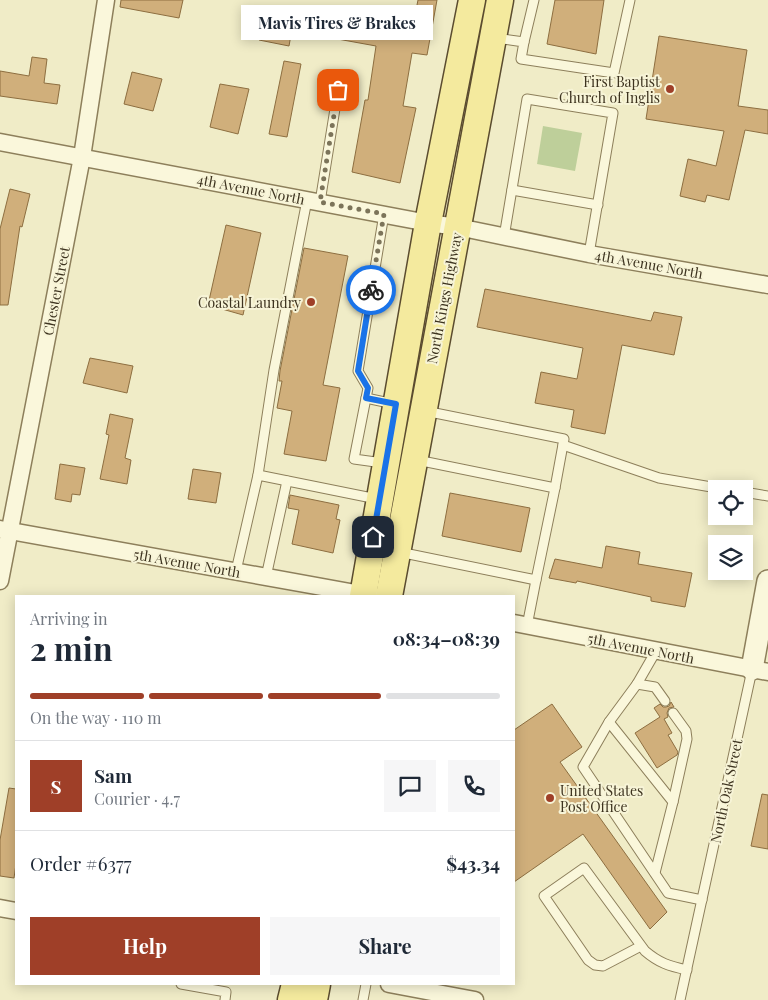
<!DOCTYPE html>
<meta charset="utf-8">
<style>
body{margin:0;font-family:"Playfair Display",serif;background:#f6f6f7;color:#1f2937;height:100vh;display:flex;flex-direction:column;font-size:19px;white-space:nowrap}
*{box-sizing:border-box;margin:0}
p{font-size:16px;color:#747a83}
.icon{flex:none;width:28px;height:28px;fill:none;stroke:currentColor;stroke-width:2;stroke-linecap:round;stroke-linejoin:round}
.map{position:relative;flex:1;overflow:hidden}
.drawer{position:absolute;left:15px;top:595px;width:500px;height:390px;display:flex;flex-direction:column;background:#fff;border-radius:0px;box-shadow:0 2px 12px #0003}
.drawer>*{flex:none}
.tools{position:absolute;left:708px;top:480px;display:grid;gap:10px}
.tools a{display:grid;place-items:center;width:45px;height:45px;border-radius:0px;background:#fff;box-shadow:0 2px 12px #0003;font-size:25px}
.pin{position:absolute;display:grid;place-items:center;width:42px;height:42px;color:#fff;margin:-21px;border-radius:10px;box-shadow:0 2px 8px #0006}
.courier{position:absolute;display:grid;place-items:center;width:50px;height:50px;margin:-25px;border:4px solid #1a73e8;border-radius:50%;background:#fff;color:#222;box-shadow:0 1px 6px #0007}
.bubble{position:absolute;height:35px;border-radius:0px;background:#fff;box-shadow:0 2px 12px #0003;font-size:16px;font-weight:700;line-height:35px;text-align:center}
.summary em{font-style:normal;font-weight:700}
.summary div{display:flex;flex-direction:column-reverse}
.summary{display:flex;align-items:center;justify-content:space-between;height:85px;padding:0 15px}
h1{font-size:32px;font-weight:700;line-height:38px}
.bar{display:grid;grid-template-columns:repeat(4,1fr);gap:8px 5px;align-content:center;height:60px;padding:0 15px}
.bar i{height:6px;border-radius:4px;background:#e0e1e3}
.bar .selected{background:#9f3f28}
.bar p{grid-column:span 4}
.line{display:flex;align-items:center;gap:12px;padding:0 15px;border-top:1px solid #e0e1e3}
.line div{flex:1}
.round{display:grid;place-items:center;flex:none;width:52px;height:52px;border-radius:0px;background:#f6f6f7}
.action{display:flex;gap:10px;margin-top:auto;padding:10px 15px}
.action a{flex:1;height:58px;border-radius:0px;background:#9f3f28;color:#fff;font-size:20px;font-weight:700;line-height:58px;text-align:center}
.action a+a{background:#f6f6f7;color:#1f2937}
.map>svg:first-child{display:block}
.green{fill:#becf9a}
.building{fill:#d0af7b;stroke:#8d6e40}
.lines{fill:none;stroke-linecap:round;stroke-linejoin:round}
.service-casing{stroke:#8d7f5b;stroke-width:11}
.minor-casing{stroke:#8d7f5b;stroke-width:19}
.tertiary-casing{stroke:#8d7f5b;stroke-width:24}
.primary-casing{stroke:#5b4c2f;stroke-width:29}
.service{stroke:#faf7db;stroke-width:9}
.minor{stroke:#faf7db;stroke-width:16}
.tertiary{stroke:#faf7db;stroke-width:21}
.primary{stroke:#f4ea9e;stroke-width:26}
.done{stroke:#7c745a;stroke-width:5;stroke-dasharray:0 9}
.route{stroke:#1a73e8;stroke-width:6}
.poi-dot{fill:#9f3f28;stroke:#f7f4d7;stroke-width:2}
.labels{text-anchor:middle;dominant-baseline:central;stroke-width:4;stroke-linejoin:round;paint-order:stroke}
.poi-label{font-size:14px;fill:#3d331f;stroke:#f7f4d7;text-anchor:end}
.street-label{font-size:14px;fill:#3d331f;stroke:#f7f4d7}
</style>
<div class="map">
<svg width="768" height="1000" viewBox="0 0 768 1000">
<rect width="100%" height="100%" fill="#f0ecc7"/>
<polygon class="green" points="543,126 582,133 575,171 537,164"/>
<g class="building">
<polygon points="121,0 183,0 179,18 120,7"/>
<polygon points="418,0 437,0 427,55 412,53 403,106 416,108 400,183 352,172 365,100 368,100 376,46 321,36 326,8 413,25"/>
<polygon points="555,0 604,0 596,54 547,44"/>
<polygon points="264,13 294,18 289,46 259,40"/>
<polygon points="659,36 747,50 738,106 768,110 768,134 745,130 729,200 707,195 705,202 680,196 688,159 716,166 724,131 646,119"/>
<polygon points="32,57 47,59 44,83 60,85 57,104 0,96 0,71 29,76"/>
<polygon points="284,61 301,64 287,137 269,134"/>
<polygon points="132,72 162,79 153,111 124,104"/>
<polygon points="220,84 249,89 238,134 210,127"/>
<polygon points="10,189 30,194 22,227 20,226 8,305 0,305 0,229"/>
<polygon points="226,225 261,233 243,315 208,305"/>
<polygon points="304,248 348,256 323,385 340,388 326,461 284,454 292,411 277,408 282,381 279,381 280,371"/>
<polygon points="485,289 651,321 654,312 682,317 674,355 622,345 605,434 571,427 574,410 535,403 541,372 577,379 583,348 477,327"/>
<polygon points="90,358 133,366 127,393 83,383"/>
<polygon points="110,414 133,419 125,458 131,460 127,484 100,479 109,435 106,434"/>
<polygon points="60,464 85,468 80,495 72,494 71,502 55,499"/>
<polygon points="193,469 221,473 216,503 188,499"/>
<polygon points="450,493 530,508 521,552 442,536"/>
<polygon points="290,495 339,505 336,519 340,520 333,553 292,544 299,510 288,508"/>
<polygon points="606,546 640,552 638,564 692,573 685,607 651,601 651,597 577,581 576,583 549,578 555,559 602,568"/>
<polygon points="671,702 674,707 669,708 667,713 668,717 664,719 672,733 668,735 678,752 677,755 657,768 635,733 660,717 654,708 660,704 663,707 666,707 669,706"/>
<polygon points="552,704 582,747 560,762 667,912 650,929 583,834 514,882 514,730"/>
<polygon points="9,788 16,789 16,864 14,878 0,876 0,840"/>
<polygon points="762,794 768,795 768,849 751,846"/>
</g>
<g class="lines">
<defs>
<g id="service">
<polyline points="496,38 524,42 521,59 614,73 630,0"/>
<polyline points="524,42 534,0"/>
<polyline points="512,190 598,205"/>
<polyline points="320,202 338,90"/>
<polyline points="504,237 527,99 613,113 589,254"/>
<polyline points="366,398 394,404"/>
<polyline points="425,411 564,439 555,488"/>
<polyline points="563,445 659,478 723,489"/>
<polyline points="383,463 354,459 368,388 358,371 384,214"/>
<polyline points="258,475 274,370 307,200"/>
<polyline points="744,492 768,496"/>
<polyline points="399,552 536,580 555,488 417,460"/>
<polyline points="236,571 258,475 377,499"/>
<polyline points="266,577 287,481"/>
<polyline points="527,626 536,580"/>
<polyline points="656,651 637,684 609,722 583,767 668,893 702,900"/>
<polyline points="637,684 655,687 665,701"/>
<polyline points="609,722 673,802 655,873"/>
<polyline points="673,802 687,739 686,731 673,713"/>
<path d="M 641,946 L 603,966 L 595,965 L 588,960 L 544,896 L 584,868 L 645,951 C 659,963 669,966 687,970"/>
<polyline points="181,984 226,992 225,1000"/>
<polyline points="363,1000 366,984"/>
<polyline points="680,1000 752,670"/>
</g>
<g id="minor">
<polyline points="0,142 428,223 458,227 589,254 768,285"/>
<polyline points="0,529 372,596"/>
<polyline points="0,581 82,157 106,0"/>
<polyline points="514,623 768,672"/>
<polyline points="0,908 16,911"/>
<polyline points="389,984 475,1000"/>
</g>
<polyline id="tertiary" points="752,669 768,581"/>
<g id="primary">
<polyline points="363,596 428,223 472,0"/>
<polyline points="389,596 500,0"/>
<polyline points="291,1000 295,984"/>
<polyline points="314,1000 317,984"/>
</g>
</defs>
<use href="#service" class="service-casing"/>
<use href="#minor" class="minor-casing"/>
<use href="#tertiary" class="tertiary-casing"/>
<use href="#primary" class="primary-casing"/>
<use href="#service" class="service"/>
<use href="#minor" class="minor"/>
<use href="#tertiary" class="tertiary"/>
<use href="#primary" class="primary"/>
</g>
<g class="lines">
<polyline class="done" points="338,90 320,202 384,214 371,290"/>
<polyline class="route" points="371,290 358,371 368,388 366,398 396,404 373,537"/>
</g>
<g class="poi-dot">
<circle cx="670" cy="89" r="5"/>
<circle cx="311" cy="302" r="5"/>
<circle cx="550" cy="798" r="5"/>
</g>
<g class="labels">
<g class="poi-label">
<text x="660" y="81">First Baptist<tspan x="660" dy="16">Church of Inglis</tspan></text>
<text x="301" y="302">Coastal Laundry</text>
<text x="560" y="790" text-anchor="start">United States<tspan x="560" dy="16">Post Office</tspan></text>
</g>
<g class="street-label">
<text transform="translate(251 189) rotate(11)">4th Avenue North</text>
<text transform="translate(649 264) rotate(10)">4th Avenue North</text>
<text transform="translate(56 291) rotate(-79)">Chester Street</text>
<text transform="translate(444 298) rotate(-79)">North Kings Highway</text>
<text transform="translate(187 563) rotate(10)">5th Avenue North</text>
<text transform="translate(641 648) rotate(11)">5th Avenue North</text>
<text transform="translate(726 791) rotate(-78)">North Oak Street</text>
</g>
</g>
</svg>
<div class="tools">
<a><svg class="icon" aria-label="locate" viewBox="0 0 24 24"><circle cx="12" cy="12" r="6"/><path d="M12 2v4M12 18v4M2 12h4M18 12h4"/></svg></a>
<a><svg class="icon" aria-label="layers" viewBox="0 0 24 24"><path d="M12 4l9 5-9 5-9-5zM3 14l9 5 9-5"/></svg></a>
</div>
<div class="pin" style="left:338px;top:90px;background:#ea580c"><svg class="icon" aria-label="bag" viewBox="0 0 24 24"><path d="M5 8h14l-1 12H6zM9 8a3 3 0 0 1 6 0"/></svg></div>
<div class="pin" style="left:373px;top:537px;background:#1f2937"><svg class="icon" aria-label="home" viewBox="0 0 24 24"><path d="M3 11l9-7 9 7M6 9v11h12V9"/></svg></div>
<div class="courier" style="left:371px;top:290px"><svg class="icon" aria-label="bike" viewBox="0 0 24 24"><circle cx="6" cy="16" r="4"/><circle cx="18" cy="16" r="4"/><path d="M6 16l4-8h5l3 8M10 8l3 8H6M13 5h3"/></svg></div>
<div class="bubble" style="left:241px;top:5px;width:192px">Mavis Tires &amp; Brakes</div>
<section class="drawer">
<div class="summary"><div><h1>2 min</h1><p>Arriving in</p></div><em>08:34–08:39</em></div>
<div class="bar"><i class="selected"></i><i class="selected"></i><i class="selected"></i><i></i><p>On the way · 110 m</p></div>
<div class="line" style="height:90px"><b class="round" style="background:#9f3f28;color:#fff">S</b><div><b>Sam</b><p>Courier · 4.7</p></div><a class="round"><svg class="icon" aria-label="chat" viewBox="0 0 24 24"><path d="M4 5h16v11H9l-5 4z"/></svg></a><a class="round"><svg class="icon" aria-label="phone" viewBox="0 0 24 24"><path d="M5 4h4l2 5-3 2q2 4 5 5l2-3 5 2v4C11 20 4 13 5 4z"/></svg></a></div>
<div class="line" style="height:65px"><div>Order #6377</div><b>$43.34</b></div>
<div class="action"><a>Help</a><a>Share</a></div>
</section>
</div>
